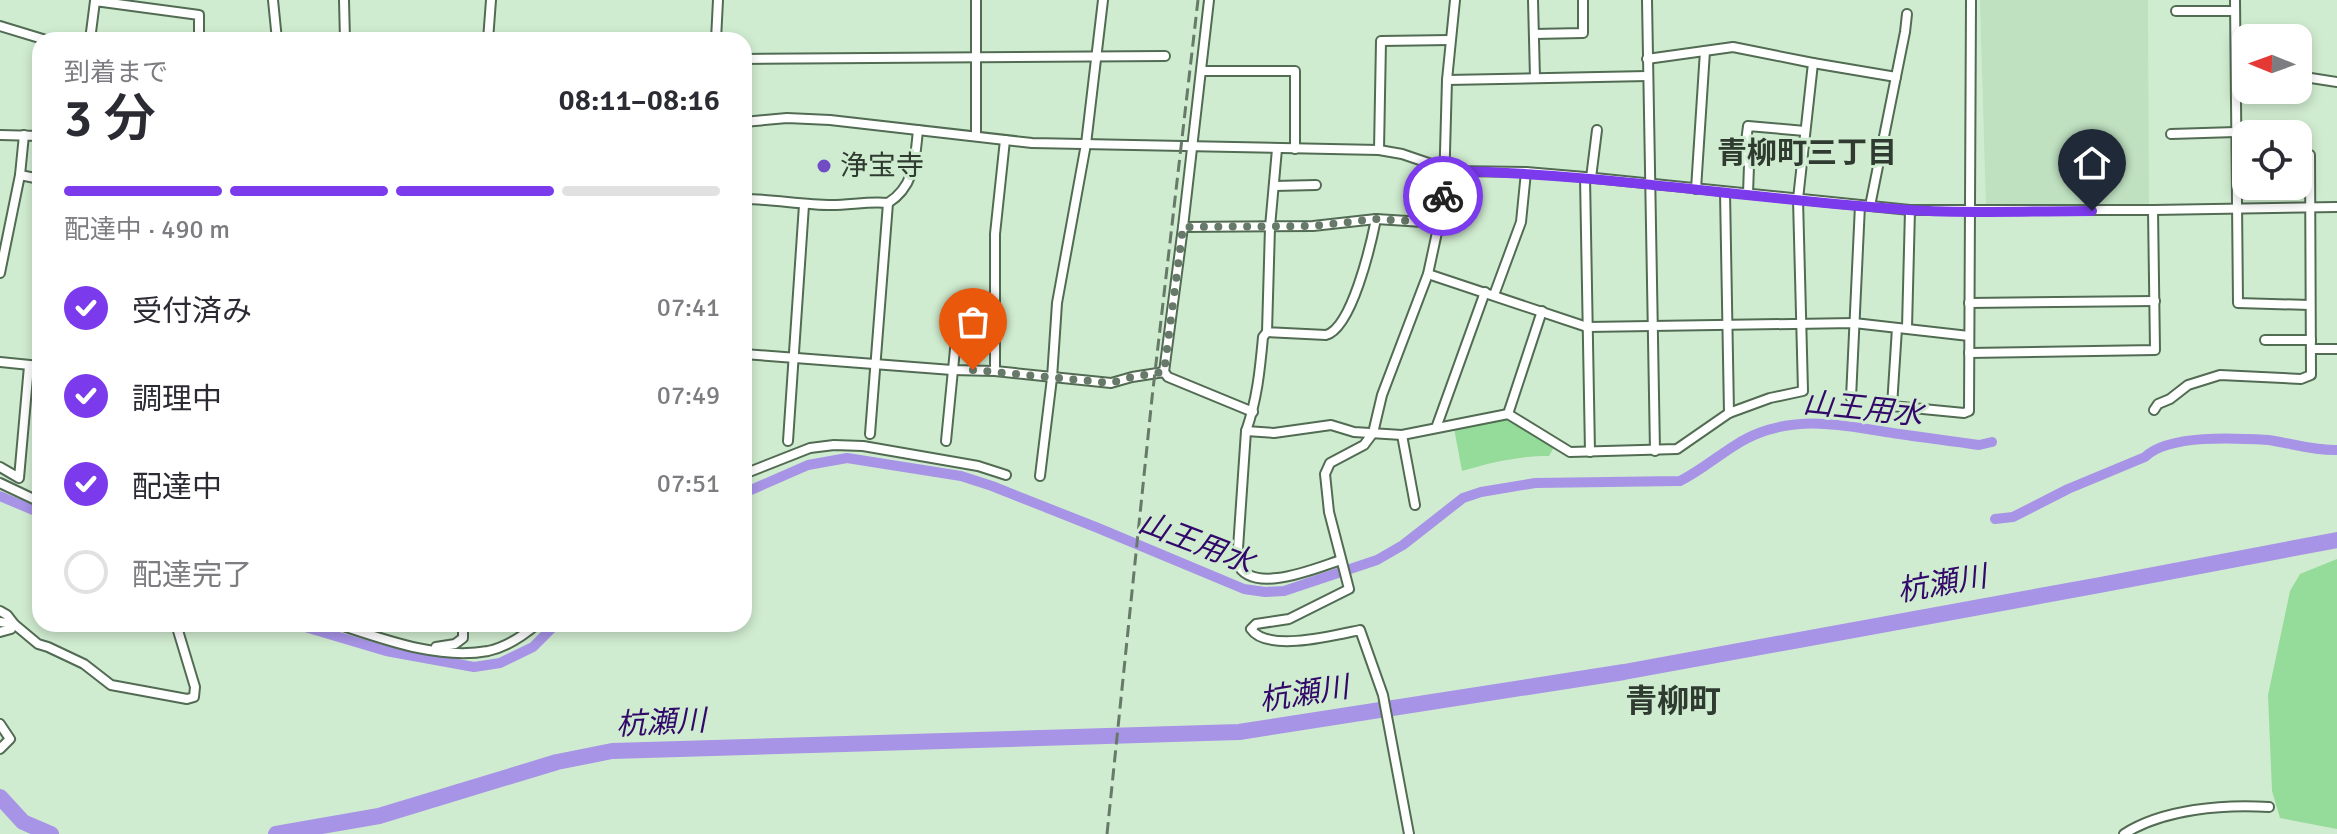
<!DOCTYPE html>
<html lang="ja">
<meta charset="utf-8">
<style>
body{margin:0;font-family:Signika,"Noto Sans JP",sans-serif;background:#f2f2f3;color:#2b2b33;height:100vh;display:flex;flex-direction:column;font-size:30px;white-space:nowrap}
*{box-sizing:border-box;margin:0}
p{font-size:26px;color:#7c7c81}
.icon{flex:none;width:44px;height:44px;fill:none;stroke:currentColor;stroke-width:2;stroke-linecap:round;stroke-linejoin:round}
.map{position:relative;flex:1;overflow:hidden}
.drawer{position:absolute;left:32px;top:32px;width:720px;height:600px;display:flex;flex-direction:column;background:#fff;border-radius:24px;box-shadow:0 4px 12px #0003}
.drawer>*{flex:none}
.needle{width:52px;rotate:271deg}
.tools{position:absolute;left:2232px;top:24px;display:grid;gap:16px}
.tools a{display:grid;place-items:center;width:80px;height:80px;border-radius:16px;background:#fff;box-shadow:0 4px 12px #0003;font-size:40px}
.pin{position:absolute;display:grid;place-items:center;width:68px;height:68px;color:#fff;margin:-82px -34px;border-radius:50% 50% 50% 0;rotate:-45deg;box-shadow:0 0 8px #0007}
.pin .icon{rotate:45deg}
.courier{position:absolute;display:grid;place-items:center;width:80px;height:80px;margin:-40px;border:6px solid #7c3aed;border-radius:50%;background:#fff;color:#222;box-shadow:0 2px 10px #0007}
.summary em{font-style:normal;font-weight:600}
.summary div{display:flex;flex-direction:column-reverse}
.summary{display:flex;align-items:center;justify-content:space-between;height:136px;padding:0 32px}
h1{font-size:52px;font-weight:600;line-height:60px}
.bar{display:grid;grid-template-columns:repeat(4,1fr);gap:12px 8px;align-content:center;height:96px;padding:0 32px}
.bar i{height:10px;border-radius:6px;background:#e1e1e2}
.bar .on{background:#7c3aed}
.bar p{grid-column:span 4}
ol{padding:0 32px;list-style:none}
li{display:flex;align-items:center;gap:24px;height:88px}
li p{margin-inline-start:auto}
li .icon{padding:8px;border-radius:50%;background:#7c3aed;color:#fff;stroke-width:4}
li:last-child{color:#7c7c81}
li i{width:44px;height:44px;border:4px solid #e1e1e2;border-radius:50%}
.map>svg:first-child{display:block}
.built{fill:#bfe1c0}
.green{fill:#95db99}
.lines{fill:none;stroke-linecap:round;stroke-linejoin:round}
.canal{stroke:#a794e6;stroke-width:10}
.river{stroke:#a794e6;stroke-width:16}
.minor-casing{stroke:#526b53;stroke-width:12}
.minor{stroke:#fff;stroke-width:8}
.rail{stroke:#677968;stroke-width:3;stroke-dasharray:12 6;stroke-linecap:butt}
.done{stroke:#677968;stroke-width:8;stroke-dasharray:0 14.4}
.route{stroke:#7c3aed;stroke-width:10}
.poi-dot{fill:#724cc5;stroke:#d0ecd0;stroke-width:3}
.labels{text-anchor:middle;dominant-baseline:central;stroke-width:6;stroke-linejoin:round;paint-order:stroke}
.poi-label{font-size:28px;fill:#2f3b30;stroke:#d0ecd0;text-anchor:start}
.neighbourhood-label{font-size:30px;font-weight:bold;fill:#2f3b30;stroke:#d0ecd0}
.water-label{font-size:30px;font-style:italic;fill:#32086a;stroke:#d0ecd0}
.quarter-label{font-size:32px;font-weight:bold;fill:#2f3b30;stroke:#d0ecd0}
</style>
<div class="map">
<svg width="2337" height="834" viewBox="0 0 2337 834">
<rect width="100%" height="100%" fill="#d0ecd0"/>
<polygon class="built" points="1980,0 2148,0 2149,207 1986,207"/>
<g class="green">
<path d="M 1508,417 L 1554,447 L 1549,456 C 1518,456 1492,462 1462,471 L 1454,428 Z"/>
<polygon points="2337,559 2337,829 2280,818 2272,791 2268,695 2290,591 2300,574"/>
</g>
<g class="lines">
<g class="canal">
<path d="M 744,493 L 808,465 L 847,458 L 961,476 L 992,486 L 1098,528 L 1244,589 L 1265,592 L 1284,591 L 1377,560 L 1403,545 L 1463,498 L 1481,492 L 1535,483 L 1680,481 C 1708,467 1730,444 1759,433 C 1805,415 1853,427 1899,434 C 1926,438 1952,441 1979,445 L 1992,442"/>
<polyline points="0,496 40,513"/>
<path d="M 1995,519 L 2013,517 L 2068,489 L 2145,457 C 2168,434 2237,438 2268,440 C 2291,443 2314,451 2337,450"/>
<polyline points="295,624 386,651 474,667 500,663 533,647 556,624"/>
</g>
<g class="river">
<polyline points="0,797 23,822 51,834"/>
<polyline points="276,834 379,816 557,762 612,751 1239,732 1624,672 2100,585 2337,540"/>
</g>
<defs>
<g id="minor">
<polyline points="273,0 277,40"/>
<polyline points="344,0 345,40"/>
<polyline points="976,0 976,136"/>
<polyline points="1533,0 1535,78"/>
<polyline points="1647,0 1655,451"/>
<polyline points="2235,0 2238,303 2310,305"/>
<polyline points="2176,11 2235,11"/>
<polyline points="0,26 46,40"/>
<polyline points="1534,34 1583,33 1583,0"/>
<polyline points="90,40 95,1 199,15 199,40"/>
<polyline points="488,40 491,0"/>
<polyline points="716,40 718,0"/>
<polyline points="744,59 1165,56"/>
<polyline points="1813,63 1896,77"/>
<polyline points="1202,71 1295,71 1295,149"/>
<polyline points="2298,76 2337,82"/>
<polyline points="1447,80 1648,76"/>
<polyline points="744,122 787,118 830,120 1032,143 1379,150 1402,154 1452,171 1526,172 1585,177 1910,210 2153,210 2337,207"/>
<polyline points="2171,134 2236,132"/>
<polyline points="0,135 40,136"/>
<path d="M 1277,149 L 1270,227 L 1267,332 L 1326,335 C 1352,328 1371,244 1376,219"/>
<polyline points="1379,150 1381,41 1450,40"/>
<polyline points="20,175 40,179"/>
<polyline points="1585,177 1590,452"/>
<polyline points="1591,178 1597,130"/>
<polyline points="1274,186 1316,185"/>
<polyline points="1696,189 1705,51"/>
<polyline points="1725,192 1729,413"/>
<polyline points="1748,194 1749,165 1744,158 1748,126 1805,131"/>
<path d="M 744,199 C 773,199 802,205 832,205 C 851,205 869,201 888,203"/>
<polyline points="1870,206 1905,32 1907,14"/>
<polyline points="1183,227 1313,226 1376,219 1439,223"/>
<polyline points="0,273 20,175 24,135"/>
<polyline points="1428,274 1587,327 1854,323 1969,336"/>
<polyline points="1494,295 1521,222 1526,172"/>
<polyline points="1969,303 2155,301"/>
<polyline points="1897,328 1892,406 1964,413 1969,411 1971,0"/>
<polyline points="1907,328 1910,210"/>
<path d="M 1267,332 L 1263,337 C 1260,370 1257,400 1246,431 L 1237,563 C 1252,596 1316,568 1341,560"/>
<polyline points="2265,340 2311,340"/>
<polyline points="2311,349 2337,349"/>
<polyline points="1969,353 2155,350 2153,210"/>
<polyline points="744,354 952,370 995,371 1111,383 1132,377 1164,372 1168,377 1253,412"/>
<polyline points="0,362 40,366"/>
<polyline points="995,371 995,234 1005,140"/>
<polyline points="1164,372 1183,227 1209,0"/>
<polyline points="1851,398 1860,205"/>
<polyline points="2154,410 2158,404 2170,399 2188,385 2220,375 2301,379 2311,375 2310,155 2298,155"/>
<polyline points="1508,414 1542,311"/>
<polyline points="1436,428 1485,292"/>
<polyline points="1246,431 1274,433 1331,425 1354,432 1402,435 1508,414 1570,452 1677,449 1729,413 1770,398 1803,391 1798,199 1813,63 1733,47 1647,59"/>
<path d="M 870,434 L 888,203 C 915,186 915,159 918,130"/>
<polyline points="1402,435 1415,505"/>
<polyline points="788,441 804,205"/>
<polyline points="946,441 957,329 996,330"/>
<polyline points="0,467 19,478 29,366"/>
<polyline points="744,474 810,448 834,445 863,446 978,466 1006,475"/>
<polyline points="1040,476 1052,378 1057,303 1086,144 1103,0"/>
<polyline points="0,483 40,502"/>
<polyline points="0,611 7,615 14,624 11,629 0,632"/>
<polyline points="0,622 14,624 38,644 48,647 84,664 111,685 187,699 194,697 195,687 176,624"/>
<path d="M 337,624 C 383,639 438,660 488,651 C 506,647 523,636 537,624"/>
<polyline points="384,625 384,624"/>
<polyline points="436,647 455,644 463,638 463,624"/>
<polyline points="0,724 10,739 0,749"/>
<path d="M 1409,834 L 1383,695 L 1360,630 C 1336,635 1267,653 1251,629 L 1256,624 L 1289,619 L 1349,589 L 1329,512 L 1325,474 L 1330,463 L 1364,445 L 1373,433 L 1382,395 L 1428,274 L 1439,223 L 1444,188 L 1447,80 L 1455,0"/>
<path d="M 2124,834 C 2163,809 2224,804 2269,807"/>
</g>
</defs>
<use href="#minor" class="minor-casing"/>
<use href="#minor" class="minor"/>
<polyline class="rail" points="1107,834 1152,398 1198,0"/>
</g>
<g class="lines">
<polyline class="done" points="973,370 1111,383 1132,377 1164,372 1183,227 1313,226 1376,219 1439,223 1443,196"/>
<path class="route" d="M 1443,196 L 1445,169 L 1452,171 C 1605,174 1756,200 1909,210 C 1969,214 2031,211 2092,211"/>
</g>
<circle class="poi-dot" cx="824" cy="166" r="8"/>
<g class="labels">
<g class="poi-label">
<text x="840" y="166">浄宝寺</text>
</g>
<g class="neighbourhood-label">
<text x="1807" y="153">青柳町三丁目</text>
</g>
<g class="water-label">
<text transform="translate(1863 409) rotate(6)">山王用水</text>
<text transform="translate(1196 543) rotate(21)">山王用水</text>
<text transform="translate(1942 584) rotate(-10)">杭瀬川</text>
<text transform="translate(1304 694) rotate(-9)">杭瀬川</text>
<text transform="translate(661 723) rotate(-3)">杭瀬川</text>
</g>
<g class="quarter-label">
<text x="1673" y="701">青柳町</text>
</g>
</g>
</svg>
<div class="tools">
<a><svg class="needle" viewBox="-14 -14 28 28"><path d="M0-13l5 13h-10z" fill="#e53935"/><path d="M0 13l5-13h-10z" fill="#7c7c81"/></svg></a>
<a><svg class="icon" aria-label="locate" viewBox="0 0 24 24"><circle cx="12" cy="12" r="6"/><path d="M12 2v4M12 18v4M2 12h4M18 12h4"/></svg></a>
</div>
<div class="pin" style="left:973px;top:370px;background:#ea580c"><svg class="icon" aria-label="bag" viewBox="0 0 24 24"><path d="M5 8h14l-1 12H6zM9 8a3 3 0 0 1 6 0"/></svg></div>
<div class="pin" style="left:2092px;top:211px;background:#1f2937"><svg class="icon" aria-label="home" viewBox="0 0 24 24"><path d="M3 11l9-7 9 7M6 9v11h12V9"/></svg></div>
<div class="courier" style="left:1443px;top:196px"><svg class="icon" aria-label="bike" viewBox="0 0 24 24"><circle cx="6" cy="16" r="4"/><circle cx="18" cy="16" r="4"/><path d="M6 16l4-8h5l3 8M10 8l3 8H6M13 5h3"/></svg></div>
<section class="drawer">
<div class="summary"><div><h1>3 分</h1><p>到着まで</p></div><em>08:11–08:16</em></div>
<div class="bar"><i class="on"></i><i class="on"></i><i class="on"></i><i></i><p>配達中 · 490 m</p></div>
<ol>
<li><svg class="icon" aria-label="check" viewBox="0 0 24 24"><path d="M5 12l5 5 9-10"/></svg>受付済み<p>07:41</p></li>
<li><svg class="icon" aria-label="check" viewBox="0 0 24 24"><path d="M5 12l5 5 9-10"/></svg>調理中<p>07:49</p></li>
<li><svg class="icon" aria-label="check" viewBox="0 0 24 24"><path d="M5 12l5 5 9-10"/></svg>配達中<p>07:51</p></li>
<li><i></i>配達完了</li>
</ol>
</section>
</div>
